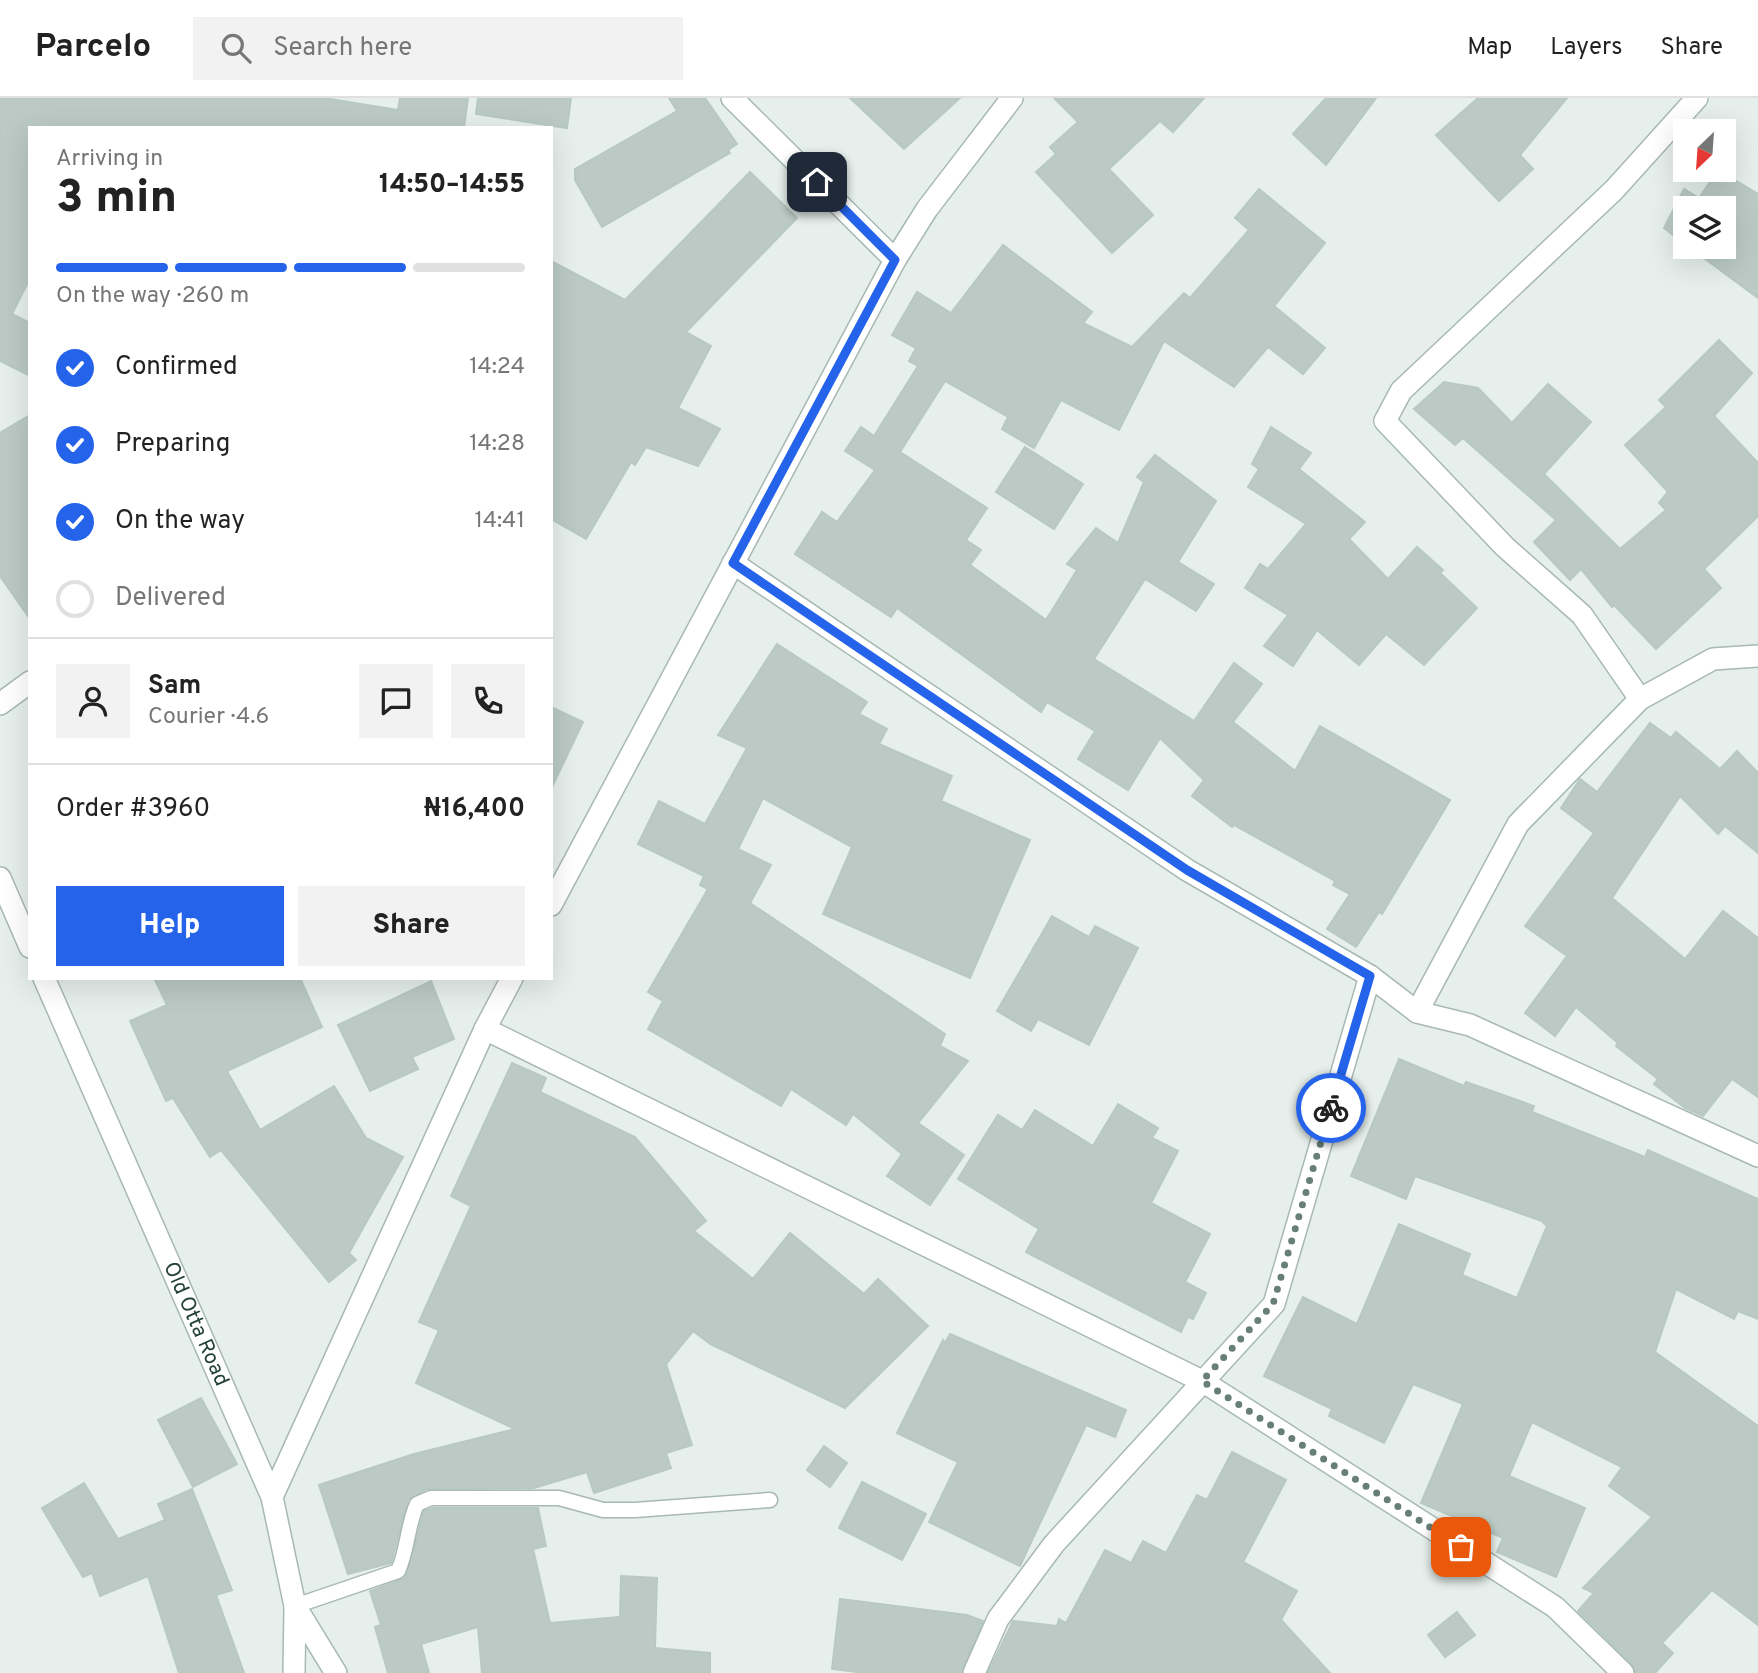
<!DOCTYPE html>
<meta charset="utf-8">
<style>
body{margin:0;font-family:Overpass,sans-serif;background:#f2f2f2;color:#222;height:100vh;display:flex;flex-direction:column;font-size:26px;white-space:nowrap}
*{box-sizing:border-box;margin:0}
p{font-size:23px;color:#767676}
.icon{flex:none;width:38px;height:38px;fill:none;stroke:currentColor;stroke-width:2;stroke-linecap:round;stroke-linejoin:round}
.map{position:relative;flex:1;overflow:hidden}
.panel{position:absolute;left:28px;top:28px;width:525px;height:854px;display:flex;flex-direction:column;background:#fff;border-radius:0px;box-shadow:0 7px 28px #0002}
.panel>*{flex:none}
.needle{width:46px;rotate:205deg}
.fabs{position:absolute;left:1673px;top:21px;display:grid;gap:14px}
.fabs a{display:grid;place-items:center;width:63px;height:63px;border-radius:0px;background:#fff;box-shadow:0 7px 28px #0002;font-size:35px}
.pin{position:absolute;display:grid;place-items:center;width:60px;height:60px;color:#fff;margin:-30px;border-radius:14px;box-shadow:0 4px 10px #0006}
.courier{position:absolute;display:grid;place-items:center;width:70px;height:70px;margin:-35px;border:5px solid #2563eb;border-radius:50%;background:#fff;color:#222;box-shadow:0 2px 9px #0007}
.summary em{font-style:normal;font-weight:800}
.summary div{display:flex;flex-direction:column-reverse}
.summary{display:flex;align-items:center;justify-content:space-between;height:119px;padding:0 28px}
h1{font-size:46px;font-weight:800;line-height:52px}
.bar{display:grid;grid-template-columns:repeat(4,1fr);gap:10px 7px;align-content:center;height:84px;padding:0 28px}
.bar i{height:9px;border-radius:5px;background:#e0e0e0}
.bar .on{background:#2563eb}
.bar p{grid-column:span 4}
.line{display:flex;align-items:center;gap:18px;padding:0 28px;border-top:2px solid #e0e0e0}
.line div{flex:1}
.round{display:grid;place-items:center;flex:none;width:74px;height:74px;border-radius:0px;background:#f2f2f2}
ol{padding:0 28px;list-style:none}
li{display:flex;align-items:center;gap:21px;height:77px}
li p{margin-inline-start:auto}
li .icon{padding:7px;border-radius:50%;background:#2563eb;color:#fff;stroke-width:4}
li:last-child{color:#767676}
li i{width:38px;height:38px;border:4px solid #e0e0e0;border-radius:50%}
.action{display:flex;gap:14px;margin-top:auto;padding:14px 28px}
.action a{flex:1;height:80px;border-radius:0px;background:#2563eb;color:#fff;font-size:28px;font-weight:800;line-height:80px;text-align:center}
.action a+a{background:#f2f2f2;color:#222}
header{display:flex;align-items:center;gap:42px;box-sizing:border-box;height:98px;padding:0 35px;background:#fff;border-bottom:2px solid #e0e0e0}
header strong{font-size:33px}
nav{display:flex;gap:38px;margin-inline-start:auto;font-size:24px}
.search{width:490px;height:63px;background:#f2f2f2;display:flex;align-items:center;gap:18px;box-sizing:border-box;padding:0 24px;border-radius:0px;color:#767676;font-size:26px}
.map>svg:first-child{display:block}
.building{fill:#bbcac4;stroke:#b8c9c2;stroke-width:2}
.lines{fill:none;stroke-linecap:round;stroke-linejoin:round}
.service-casing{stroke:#a8b8b2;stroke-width:17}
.minor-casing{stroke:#a8b8b2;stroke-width:24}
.tertiary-casing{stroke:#a8b8b2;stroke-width:24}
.service{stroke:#fff;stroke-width:14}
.minor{stroke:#fff;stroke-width:21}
.tertiary{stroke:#fff;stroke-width:21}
.done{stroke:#687f78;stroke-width:7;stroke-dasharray:0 12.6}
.route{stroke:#2563eb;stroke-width:9}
.labels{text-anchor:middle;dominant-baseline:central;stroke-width:5;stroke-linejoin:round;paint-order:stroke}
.street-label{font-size:21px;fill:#24423a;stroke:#f7fbf9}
</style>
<header>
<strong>Parcelo</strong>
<div class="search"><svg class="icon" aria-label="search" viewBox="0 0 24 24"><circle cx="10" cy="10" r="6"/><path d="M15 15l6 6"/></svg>Search here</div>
<nav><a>Map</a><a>Layers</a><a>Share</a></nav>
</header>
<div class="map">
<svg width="1758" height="1575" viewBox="0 0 1758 1575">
<rect width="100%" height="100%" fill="#e6efeb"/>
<g class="building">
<polygon points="0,0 324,0 398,12 400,0 468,0 464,30 30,30 30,180 12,216 30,225 30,278 0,263"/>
<polygon points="478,0 571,0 567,30 476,16"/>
<polygon points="669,0 705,0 737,46 728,52 730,55 602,129 575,82 575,71 677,13"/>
<polygon points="850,0 960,0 904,51"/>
<polygon points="1054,0 1204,0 1173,34 1160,23 1109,71 1153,117 1112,155 1036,74 1056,56 1050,49 1078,24"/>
<polygon points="1326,0 1376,0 1326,67 1293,36"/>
<polygon points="1478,0 1567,0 1520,57 1533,71 1499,103 1436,37"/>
<polygon points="1718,72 1758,96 1758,200 1689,149 1724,149 1724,110 1685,110 1685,146 1664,130 1684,91 1699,100"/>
<polygon points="750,74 797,120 686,234 711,248 678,310 720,331 698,368 646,349 635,367 631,364 586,441 551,421 551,163 625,202"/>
<polygon points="1259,91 1325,145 1274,208 1325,250 1303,276 1268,249 1234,289 1164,243 1119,332 1061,302 1034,350 1002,331 1008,319 945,283 900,354 987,410 966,442 981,452 970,467 1046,522 1077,472 1067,466 1096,430 1118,445 1144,384 1137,379 1155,357 1216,403 1178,464 1214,486 1196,513 1145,481 1094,561 1194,623 1234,565 1262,586 1233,624 1295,673 1320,628 1450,702 1382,816 1379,814 1356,849 1327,831 1350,796 1333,787 1335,783 1234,727 1232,729 1192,698 1204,682 1160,640 1128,692 1078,661 1095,633 1047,604 1041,614 897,510 891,519 795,456 822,414 837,424 875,372 845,353 861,329 874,338 918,268 909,263 916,250 892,237 917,194 951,215 1003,147 1092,214 1083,225 1132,249 1184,195 1190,200 1249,132 1235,120"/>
<polygon points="1719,242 1752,275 1714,318 1758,365 1758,418 1704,471 1721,490 1656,551 1614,507 1612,509 1581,471 1570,482 1534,444 1556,422 1463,340 1455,347 1414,311 1444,284 1478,290 1512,325 1548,286 1591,324 1544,376 1620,451 1666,412 1659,405 1668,394 1625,347 1666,309 1659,302"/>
<polygon points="30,317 30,521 0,478 0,335"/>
<polygon points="1271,329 1311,355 1299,371 1365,424 1349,441 1388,481 1417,449 1443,472 1440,475 1477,510 1424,567 1386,536 1359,567 1317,532 1293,568 1264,548 1288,517 1245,490 1260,466 1268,471 1306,426 1248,389 1259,371 1252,366"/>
<polygon points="1025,349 1083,386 1054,431 996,394"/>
<polygon points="777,546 867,604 859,616 887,631 879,646 952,678 941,703 1030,742 970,880 823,816 852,749 763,700 738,751 771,767 750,805 945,936 940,948 968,963 918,1025 964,1057 930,1107 887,1078 902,1056 853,1016 846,1027 791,991 781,1008 648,931 663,903 648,894 708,791 700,787 704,778 638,746 659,703 705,726 747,650 718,637"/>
<polygon points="551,609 583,624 551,691"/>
<polygon points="1650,625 1671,640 1676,634 1720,671 1737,653 1758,675 1758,755 1725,728 1718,736 1680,698 1612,800 1685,861 1723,813 1758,840 1758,999 1732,981 1703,1018 1685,1010 1654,986 1658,981 1616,948 1618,945 1576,909 1555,938 1525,915 1567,858 1525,828 1594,735 1561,710 1580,681 1597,694"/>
<polygon points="1052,818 1089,839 1095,828 1138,850 1089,947 1038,921 1031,933 997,913"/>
<polygon points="154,880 300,880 322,929 227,973 260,1032 334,988 366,1040 403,1059 349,1155 356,1162 329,1184 221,1052 210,1059 173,1000 166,1003 130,923 167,907"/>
<polygon points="431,883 454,941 412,959 418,971 370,993 338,927"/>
<polygon points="1399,961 1464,988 1466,984 1534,1008 1532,1014 1645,1059 1648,1052 1758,1101 1758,1221 1738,1213 1734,1221 1676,1191 1655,1254 1758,1328 1758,1527 1712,1492 1662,1545 1673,1555 1655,1575 1636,1575 1632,1566 1578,1513 1594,1495 1583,1490 1652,1419 1609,1388 1622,1369 1532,1324 1509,1378 1585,1410 1556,1479 1497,1454 1503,1440 1421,1405 1463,1306 1413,1286 1384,1345 1329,1318 1332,1311 1264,1278 1303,1199 1357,1226 1399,1126 1470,1156 1462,1177 1517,1200 1547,1128 1542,1123 1415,1078 1406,1101 1351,1078"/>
<polygon points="512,965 546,980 540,994 635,1039 706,1123 694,1133 753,1181 790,1135 864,1196 878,1181 928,1228 845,1310 710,1246 693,1233 666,1266 692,1347 666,1355 671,1370 594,1395 587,1374 534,1390 427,1391 408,1402 391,1465 348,1476 319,1387 414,1356 515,1331 416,1285 439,1232 419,1224 471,1108 451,1098"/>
<polygon points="1118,1006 1158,1030 1152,1040 1178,1053 1151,1105 1210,1136 1185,1184 1206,1195 1193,1221 1188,1219 1181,1234 1026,1154 1039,1131 958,1081 998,1017 1022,1032 1035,1012 1093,1048"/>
<polygon points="950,1236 1126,1312 1115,1339 1086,1327 1020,1468 929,1424 958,1364 897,1335 943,1242 945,1245"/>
<polygon points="201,1300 237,1366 193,1389 158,1322"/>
<polygon points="824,1348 847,1365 830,1389 807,1372"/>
<polygon points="1232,1354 1286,1382 1243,1464 1297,1493 1281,1522 1330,1575 988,1575 1013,1523 1057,1528 1059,1521 1066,1525 1105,1452 1131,1465 1143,1443 1166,1455 1197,1397 1207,1402"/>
<polygon points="862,1384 926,1416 902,1462 839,1430"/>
<polygon points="84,1385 118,1441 165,1422 158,1406 192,1391 232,1492 216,1497 244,1575 179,1575 148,1478 100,1498 92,1475 83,1479 42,1410"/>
<polygon points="433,1410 538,1410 546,1448 533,1451 550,1525 620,1519 621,1478 657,1480 655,1550 710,1555 710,1575 482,1575 478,1529 421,1546 429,1575 388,1575 375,1529 381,1527 370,1493 405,1480 424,1413"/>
<polygon points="840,1501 967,1517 983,1523 961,1575 865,1575 832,1571"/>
<polygon points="1457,1514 1475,1537 1445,1559 1428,1537"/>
</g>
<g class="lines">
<defs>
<path id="service" d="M 295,1508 L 398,1473 C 408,1451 407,1428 417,1406 L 431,1400 L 559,1400 L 603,1412 L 635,1412 L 770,1402"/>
<g id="minor">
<polyline points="732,0 895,162"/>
<polyline points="733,465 1187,772 1370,878 1417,914 1470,927 1758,1058"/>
<polyline points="1640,601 1582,517 1505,449 1385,323 1401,293 1614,92 1697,0"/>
<polyline points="0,606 30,584"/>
<polyline points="551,807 895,162 927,111 1012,0"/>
<polyline points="1417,914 1518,726 1640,601 1713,561 1758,558"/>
<polyline points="485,931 512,880"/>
<polyline points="272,1399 485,931 1202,1283 1555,1509 1623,1575"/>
<polyline points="974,1575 998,1521 1054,1446 1274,1206 1370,878"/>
</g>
<g id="tertiary">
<polyline points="0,780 30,849"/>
<path id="s1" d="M 44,880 L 272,1399 L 295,1508 L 336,1575"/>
<polyline points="294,1575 295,1508"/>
</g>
</defs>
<use href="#service" class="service-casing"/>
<use href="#minor" class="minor-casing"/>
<use href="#tertiary" class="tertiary-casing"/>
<use href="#service" class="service"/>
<use href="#minor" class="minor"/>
<use href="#tertiary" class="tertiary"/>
</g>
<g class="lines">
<polyline class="done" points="1331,1010 1273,1206 1202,1283 1461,1449"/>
<polyline class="route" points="817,84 895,162 733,465 1187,772 1370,878 1331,1010"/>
</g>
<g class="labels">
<g class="street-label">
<text stroke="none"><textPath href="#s1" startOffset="378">Old Otta Road</textPath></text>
</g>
</g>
</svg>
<div class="fabs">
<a><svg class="needle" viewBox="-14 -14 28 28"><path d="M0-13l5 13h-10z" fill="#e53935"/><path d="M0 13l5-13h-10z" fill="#767676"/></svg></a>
<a><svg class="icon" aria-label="layers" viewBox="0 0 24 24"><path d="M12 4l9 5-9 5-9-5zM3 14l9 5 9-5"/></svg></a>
</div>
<div class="pin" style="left:1461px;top:1449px;background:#ea580c"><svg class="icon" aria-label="bag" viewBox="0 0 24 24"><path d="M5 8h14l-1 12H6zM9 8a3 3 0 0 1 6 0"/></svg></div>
<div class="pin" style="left:817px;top:84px;background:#1f2937"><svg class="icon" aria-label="home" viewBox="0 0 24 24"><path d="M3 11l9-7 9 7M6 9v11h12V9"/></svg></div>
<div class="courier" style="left:1331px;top:1010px"><svg class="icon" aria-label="bike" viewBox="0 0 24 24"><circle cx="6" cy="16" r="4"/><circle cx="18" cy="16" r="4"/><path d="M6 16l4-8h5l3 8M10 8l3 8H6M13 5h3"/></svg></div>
<section class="panel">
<div class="summary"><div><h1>3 min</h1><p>Arriving in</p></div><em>14:50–14:55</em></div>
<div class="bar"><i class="on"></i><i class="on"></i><i class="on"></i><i></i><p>On the way · 260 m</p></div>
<ol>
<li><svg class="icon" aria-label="check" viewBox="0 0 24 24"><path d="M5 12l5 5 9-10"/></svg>Confirmed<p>14:24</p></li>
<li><svg class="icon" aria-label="check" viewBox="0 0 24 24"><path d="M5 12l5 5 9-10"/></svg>Preparing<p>14:28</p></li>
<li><svg class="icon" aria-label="check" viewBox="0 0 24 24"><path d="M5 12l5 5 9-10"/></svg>On the way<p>14:41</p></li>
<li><i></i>Delivered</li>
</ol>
<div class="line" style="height:126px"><a class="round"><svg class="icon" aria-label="person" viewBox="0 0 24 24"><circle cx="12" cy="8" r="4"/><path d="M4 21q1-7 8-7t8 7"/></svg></a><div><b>Sam</b><p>Courier · 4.6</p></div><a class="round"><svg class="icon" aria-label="chat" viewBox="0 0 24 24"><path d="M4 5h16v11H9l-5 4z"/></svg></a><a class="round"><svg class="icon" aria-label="phone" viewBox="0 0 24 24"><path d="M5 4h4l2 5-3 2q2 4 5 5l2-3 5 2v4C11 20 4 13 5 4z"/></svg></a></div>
<div class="line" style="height:91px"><div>Order #3960</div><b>₦16,400</b></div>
<div class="action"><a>Help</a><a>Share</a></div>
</section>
</div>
